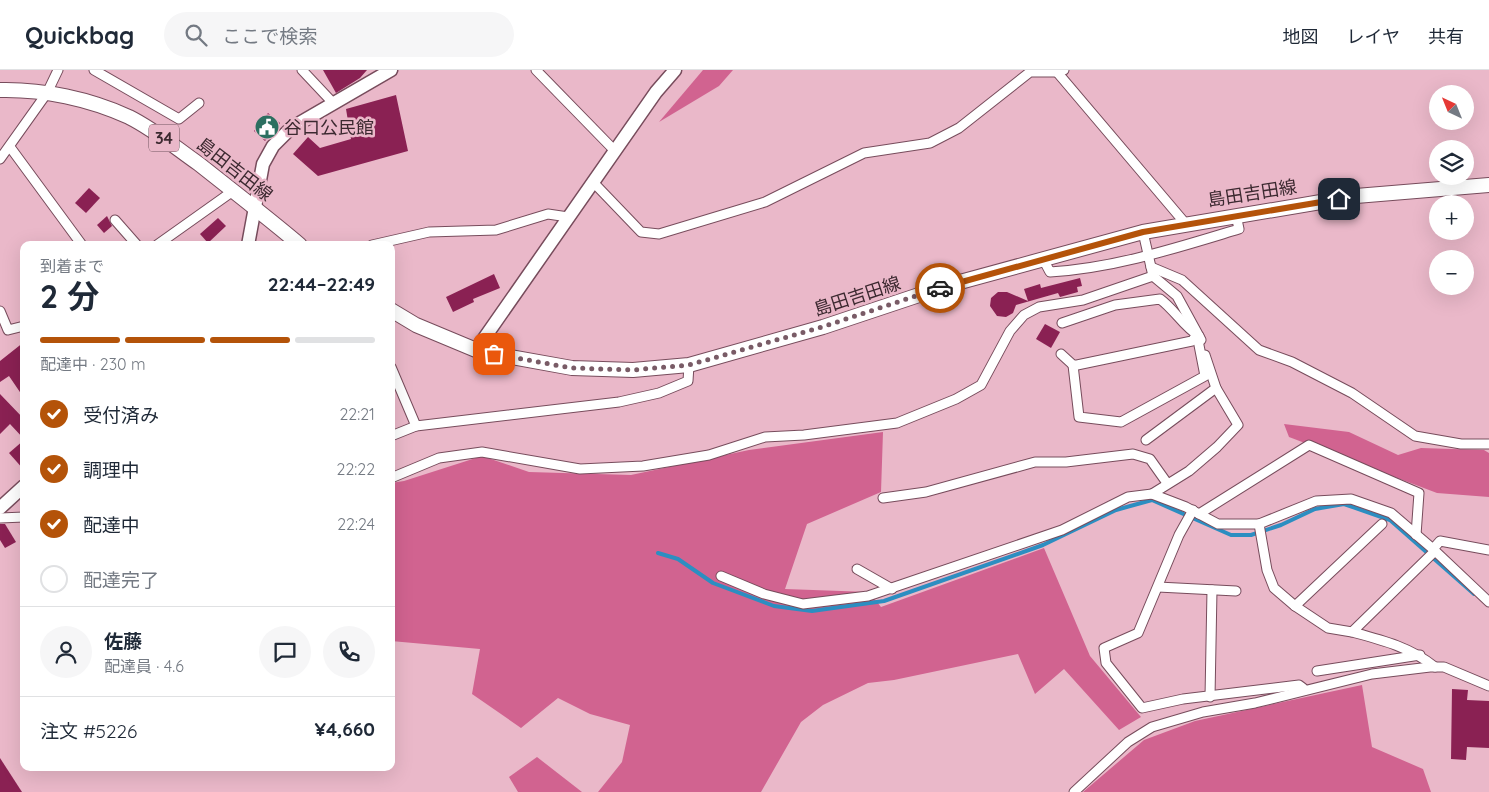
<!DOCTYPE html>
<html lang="ja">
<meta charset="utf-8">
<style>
body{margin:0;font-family:Quicksand,"Noto Sans JP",sans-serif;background:#f6f6f7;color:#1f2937;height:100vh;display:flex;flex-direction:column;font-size:19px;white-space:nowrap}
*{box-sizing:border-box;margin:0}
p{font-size:16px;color:#747a83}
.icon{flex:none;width:28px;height:28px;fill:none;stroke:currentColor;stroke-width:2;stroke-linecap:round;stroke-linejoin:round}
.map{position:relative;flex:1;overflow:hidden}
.drawer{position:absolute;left:20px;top:171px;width:375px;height:530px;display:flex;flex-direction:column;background:#fff;border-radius:10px;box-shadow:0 5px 20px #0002}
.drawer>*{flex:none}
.needle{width:32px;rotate:317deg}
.fabs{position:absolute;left:1429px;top:15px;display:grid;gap:10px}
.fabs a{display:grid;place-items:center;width:45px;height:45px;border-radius:50%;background:#fff;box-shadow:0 5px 20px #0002;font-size:25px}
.pin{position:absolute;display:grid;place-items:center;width:42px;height:42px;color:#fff;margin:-21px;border-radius:10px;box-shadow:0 2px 8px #0006}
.courier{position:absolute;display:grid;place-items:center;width:50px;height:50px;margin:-25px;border:4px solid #b45309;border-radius:50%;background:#fff;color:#222;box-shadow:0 1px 6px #0007}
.overview em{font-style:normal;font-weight:700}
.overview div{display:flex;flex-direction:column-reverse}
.overview{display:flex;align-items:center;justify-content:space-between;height:85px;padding:0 20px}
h1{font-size:32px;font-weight:700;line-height:38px}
.bar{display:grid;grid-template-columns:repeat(4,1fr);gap:8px 5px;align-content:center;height:60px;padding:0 20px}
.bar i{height:6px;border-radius:4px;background:#e0e1e3}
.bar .on{background:#b45309}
.bar p{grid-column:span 4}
.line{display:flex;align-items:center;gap:12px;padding:0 20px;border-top:1px solid #e0e1e3}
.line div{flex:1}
.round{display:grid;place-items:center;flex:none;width:52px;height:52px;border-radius:26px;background:#f6f6f7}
ol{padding:0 20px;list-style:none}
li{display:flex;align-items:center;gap:15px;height:55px}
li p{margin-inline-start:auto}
li .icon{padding:5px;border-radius:50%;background:#b45309;color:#fff;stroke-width:4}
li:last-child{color:#747a83}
li i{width:28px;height:28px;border:2px solid #e0e1e3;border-radius:50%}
header{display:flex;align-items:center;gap:30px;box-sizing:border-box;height:70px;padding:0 25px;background:#fff;border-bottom:1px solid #e0e1e3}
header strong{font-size:24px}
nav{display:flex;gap:28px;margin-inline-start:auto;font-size:18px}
.search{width:350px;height:45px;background:#f6f6f7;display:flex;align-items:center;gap:12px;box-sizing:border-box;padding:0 18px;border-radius:28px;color:#747a83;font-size:19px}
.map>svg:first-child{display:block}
.forest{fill:#d16390}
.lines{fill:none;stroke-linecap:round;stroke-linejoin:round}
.stream{stroke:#2c8ec1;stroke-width:4}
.building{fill:#8a2153}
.street-casing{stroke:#774c5c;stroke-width:11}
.secondary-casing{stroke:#774c5c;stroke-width:15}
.primary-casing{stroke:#774c5c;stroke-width:16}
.street{stroke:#fff;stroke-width:9}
.secondary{stroke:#fff;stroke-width:12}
.primary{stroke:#fff;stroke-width:14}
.done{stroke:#795b66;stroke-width:5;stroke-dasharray:0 9}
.route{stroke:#b45309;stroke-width:6}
.labels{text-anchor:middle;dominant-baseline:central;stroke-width:5;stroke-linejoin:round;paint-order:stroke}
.shield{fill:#eab8c9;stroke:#70545e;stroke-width:1}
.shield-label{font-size:16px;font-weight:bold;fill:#3c2930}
.poi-label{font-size:18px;fill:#3c2930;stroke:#eab8c9;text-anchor:start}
.street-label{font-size:18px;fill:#3c2930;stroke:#eab8c9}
</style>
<header>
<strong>Quickbag</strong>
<div class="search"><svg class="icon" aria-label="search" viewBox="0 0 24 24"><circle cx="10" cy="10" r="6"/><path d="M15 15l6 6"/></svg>ここで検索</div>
<nav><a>地図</a><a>レイヤ</a><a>共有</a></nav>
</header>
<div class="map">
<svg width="1489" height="722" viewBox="0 0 1489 722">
<rect width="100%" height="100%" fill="#eab8c9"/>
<g class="forest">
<polygon points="703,0 733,0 719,16 659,52"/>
<polygon points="1284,354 1349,362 1398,385 1421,378 1484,380 1489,383 1489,427 1437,423 1289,367"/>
<polygon points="883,362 881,422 807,454 785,519 869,522 881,537 1044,478 1090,586 1141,647 1119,660 1064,599 1035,624 1018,584 894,610 868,613 823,635 801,652 761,722 598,722 622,692 630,655 590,644 558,628 521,658 472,624 480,579 391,571 391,413 404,411 482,386 529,402 631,405 749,380"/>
<polygon points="1362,615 1372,677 1423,699 1431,722 1083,722 1144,670 1195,651"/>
<polygon points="537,687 582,722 518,722 509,707"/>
</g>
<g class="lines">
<polyline class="stream" points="658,483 678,489 713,513 774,536 812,541 884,531 1043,475 1116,440 1152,430 1231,465 1251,465 1281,455 1315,439 1344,434 1390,450 1474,524"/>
</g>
<g class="building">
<polygon points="323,0 367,0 360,8 336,23"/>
<polygon points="396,25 408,81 318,106 293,84 308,67 320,78 351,69 346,39"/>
<polygon points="268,43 280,53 265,71 254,61"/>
<polygon points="89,118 100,128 86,143 75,133"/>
<polygon points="107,146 112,156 104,163 97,155"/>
<polygon points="218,148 226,156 208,173 200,164"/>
<polygon points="494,204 500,218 473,229 474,232 453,242 446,227"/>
<polygon points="1080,208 1082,216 1077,217 1078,222 1060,227 1058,223 1016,235 1013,243 1006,247 997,246 990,236 991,228 998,222 1007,222 1028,231 1024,219 1040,214 1041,218"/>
<polygon points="1045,254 1060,262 1051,278 1036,269"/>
<polygon points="24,272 24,328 9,306 0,312 0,291"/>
<polygon points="0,324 24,349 24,369 10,354 0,364"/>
<polygon points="24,370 24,400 9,383"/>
<polygon points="0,454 5,454 16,472 5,478 0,470"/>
<polygon points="1452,619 1468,620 1467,630 1489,631 1489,678 1467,677 1466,690 1451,689"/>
<polygon points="0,688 22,722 0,722"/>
</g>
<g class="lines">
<defs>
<g id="street">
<polyline points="94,0 179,49 199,33"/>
<polyline points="302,0 334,34"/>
<polyline points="536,0 615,81"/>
<polyline points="1057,2 1185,153"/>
<polyline points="10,77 82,175"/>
<polyline points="0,89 47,23 58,0"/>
<polyline points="593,112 641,162 659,164 765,132 864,83 930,73 959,58 1030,2 1057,2 1064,0"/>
<polyline points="115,150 137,175"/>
<polyline points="1143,162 1153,206 1177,226 1201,270"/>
<polyline points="157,175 233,121"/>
<polyline points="372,175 429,162 496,160 548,144 568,147"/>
<path d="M 1043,189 L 1050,202 C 1115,198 1176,178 1239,159 L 1236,145"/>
<polyline points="1151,197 1182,210 1259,280 1292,292 1352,323 1415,366 1461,374 1489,374"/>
<polyline points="0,241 8,260 24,256"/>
<path d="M 1062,253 L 1115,235 L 1160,229 C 1175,240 1183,256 1199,266"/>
<polyline points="1061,284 1073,295 1077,295 1192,271 1197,265"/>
<polyline points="1205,285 1216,318"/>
<polyline points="1073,295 1079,347 1121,352 1205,306 1197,265"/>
<polyline points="391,297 416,356"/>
<polyline points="391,366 416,356 619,332 659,323 688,311 689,295"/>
<polyline points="1146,370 1216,318 1238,355 1217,377 1189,401 1152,424 1186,437 1218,454 1259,454"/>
<polyline points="391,408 439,388 482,382 580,399 643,396 709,385 765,367 804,365 897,353 956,329 981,315 1010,261 1024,245 1039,237 1083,230 1153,206"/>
<polyline points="883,428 926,422 1035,392 1066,392 1133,384 1150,389 1167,413"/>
<polyline points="1193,440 1179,465 1138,563 1104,578 1106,593 1142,638 1183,629 1299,615 1303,618"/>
<polyline points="1199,444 1309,375 1419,423 1416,465"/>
<polyline points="0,448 24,447"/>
<polyline points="1489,480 1440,471 1433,479 1489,532"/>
<polyline points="857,499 892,519"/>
<polyline points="721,506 764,524 803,534 868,526 1062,460 1128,427 1152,424"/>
<polyline points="1158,517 1236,521"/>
<polyline points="1295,536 1274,518 1267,500 1259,454 1316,431 1351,429 1391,443 1433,479"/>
<polyline points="1352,562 1328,558 1295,536 1382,454"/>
<path d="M 1435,597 C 1410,577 1382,570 1352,562 L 1435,481"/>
<polyline points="1317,601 1420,585"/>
<polyline points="1210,627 1212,520"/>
<polyline points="1074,722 1128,672 1152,657 1203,642 1255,633 1372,604 1430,597 1444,597 1489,616"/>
</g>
<g id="secondary">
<polyline points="248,175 263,94 273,76 291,58 391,0"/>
<polyline points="476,280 656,22 675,0"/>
<polyline points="0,438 24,416"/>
</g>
<g id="primary">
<path d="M 0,20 C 43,19 90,29 129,47 C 155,60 176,78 199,94 C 233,121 267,147 300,175"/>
<polyline points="391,240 416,255 476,280 511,287 572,298 633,300 689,295 823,257 949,215 1143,162 1356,126 1489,115"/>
</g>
</defs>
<use href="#street" class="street-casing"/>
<use href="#secondary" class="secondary-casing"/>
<use href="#primary" class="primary-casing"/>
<use href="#street" class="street"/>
<use href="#secondary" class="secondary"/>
<use href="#primary" class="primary"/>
</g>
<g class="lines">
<polyline class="done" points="494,284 572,298 633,300 689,295 822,257 940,218"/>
<polyline class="route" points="940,218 1143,162 1339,129"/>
</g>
<defs>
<symbol id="civic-disc" viewBox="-11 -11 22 22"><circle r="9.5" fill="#2c6f60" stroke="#eab8c9"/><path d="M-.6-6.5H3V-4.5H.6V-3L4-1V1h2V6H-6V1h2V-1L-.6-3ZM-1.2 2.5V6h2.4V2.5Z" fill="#fff"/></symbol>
</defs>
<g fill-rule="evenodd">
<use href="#civic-disc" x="253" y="43" width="28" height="28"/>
</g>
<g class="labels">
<rect class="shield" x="149" y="54.5" width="30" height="27" rx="4"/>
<g class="shield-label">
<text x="164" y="68">34</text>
</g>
<g class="poi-label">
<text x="284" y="57">谷口公民館</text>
</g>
<g class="street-label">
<text transform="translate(235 99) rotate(38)">島田吉田線</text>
<text transform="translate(1252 123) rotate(-9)">島田吉田線</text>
<text transform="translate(857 226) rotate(-18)">島田吉田線</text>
</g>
</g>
</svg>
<div class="fabs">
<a><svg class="needle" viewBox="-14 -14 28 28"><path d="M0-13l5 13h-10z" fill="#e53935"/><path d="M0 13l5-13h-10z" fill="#747a83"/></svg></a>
<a><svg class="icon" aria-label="layers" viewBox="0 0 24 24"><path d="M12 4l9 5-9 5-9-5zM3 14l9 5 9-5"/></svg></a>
<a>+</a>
<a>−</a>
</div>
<div class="pin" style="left:494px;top:284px;background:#ea580c"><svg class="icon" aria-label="bag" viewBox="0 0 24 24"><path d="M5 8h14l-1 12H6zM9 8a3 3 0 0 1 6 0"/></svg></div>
<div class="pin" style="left:1339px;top:129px;background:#1f2937"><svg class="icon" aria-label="home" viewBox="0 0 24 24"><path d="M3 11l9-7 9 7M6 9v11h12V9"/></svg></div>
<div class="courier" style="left:940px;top:218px"><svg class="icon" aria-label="car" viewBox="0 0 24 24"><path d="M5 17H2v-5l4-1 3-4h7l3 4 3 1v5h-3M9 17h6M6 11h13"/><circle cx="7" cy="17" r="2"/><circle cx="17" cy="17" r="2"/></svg></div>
<section class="drawer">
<div class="overview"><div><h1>2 分</h1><p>到着まで</p></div><em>22:44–22:49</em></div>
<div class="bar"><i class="on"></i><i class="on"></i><i class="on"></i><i></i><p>配達中 · 230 m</p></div>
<ol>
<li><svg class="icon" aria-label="check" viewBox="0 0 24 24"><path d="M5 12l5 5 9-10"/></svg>受付済み<p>22:21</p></li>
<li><svg class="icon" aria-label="check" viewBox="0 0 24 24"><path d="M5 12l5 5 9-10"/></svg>調理中<p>22:22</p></li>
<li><svg class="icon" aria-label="check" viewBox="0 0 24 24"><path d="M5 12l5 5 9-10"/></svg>配達中<p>22:24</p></li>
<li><i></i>配達完了</li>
</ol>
<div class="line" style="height:90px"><a class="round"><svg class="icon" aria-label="person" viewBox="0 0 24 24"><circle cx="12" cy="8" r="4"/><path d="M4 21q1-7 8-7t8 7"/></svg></a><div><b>佐藤</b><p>配達員 · 4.6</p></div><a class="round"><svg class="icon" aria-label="chat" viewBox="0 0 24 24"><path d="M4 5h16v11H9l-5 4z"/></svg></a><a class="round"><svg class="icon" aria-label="phone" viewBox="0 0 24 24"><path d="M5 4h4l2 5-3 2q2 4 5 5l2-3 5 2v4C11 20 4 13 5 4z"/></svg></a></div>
<div class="line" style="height:65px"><div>注文 #5226</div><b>¥4,660</b></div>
</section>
</div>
